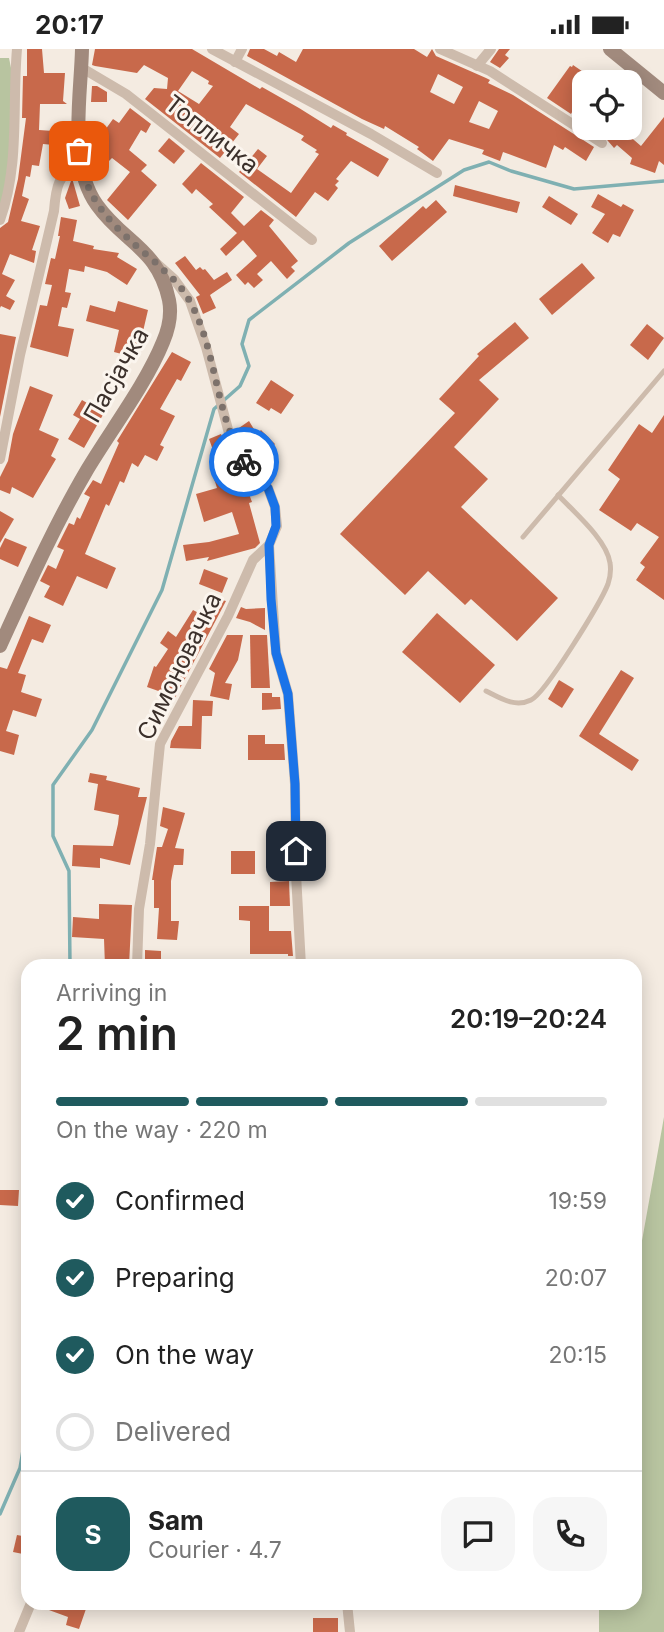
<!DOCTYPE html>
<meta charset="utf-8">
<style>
body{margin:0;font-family:Inter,sans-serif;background:#f6f6f6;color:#222;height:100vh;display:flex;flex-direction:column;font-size:26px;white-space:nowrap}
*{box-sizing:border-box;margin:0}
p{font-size:23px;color:#767676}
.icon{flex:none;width:38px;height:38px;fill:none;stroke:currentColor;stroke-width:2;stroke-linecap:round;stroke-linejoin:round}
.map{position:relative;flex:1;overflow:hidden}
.side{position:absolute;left:21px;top:910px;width:621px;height:651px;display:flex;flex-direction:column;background:#fff;border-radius:21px;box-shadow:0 4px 18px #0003}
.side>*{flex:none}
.controls{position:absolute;left:572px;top:21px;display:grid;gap:14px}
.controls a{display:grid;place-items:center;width:70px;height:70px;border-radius:14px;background:#fff;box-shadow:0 4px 18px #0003;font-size:35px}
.pin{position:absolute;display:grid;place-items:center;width:60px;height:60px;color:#fff;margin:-30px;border-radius:14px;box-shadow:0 4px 10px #0006}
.courier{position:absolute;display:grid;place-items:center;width:70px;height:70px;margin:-35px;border:5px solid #1a73e8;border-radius:50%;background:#fff;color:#222;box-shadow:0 2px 9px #0007}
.headline em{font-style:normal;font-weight:600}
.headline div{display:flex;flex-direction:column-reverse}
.headline{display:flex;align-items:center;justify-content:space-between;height:119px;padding:0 35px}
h1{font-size:46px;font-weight:600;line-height:52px}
.bar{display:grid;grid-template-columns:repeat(4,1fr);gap:10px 7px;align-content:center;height:84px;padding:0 35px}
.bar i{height:9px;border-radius:5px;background:#e0e0e0}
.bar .selected{background:#1f5a5e}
.bar p{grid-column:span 4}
.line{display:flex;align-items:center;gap:18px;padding:0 35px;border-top:2px solid #e0e0e0}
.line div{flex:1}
.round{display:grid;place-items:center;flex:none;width:74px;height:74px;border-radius:21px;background:#f6f6f6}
ol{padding:0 35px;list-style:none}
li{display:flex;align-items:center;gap:21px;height:77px}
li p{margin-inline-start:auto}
li .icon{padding:7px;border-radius:50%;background:#1f5a5e;color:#fff;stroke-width:4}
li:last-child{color:#767676}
li i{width:38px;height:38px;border:4px solid #e0e0e0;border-radius:50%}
.status{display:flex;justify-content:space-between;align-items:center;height:49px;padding:0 35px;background:#fff;direction:ltr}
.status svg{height:19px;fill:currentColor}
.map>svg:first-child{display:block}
.green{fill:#b8c4a0}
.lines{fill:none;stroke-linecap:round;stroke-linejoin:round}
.stream{stroke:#7fb0b2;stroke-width:3.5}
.building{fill:#c8694b;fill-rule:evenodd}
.service{stroke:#cdbbac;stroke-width:5}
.minor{stroke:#cdbbac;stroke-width:10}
.secondary{stroke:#a18a7d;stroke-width:14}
.done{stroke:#7c716b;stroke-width:7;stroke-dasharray:0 12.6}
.route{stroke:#1a73e8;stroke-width:9}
.labels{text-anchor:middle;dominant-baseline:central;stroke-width:6;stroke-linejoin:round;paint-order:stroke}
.street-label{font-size:24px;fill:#3b302b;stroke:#fbf5ee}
</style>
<div class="status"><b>20:17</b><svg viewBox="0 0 49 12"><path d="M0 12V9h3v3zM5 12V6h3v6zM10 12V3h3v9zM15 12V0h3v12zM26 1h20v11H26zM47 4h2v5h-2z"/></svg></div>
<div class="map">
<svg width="664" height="1583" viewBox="0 0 664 1583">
<rect width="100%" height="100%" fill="#f4ebe1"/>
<g class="green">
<path d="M 0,9 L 9,9 C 21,62 11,118 0,171 Z"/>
<polygon points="664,1068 664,1583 599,1583 599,1554 635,1554 635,1231"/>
</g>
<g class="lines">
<g class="stream">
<polyline points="70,917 69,822 53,787 53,736 92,681 162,541 214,360 240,337 249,317 242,295 249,271 349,194 464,121 489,113 511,122 574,140 664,132"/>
<polyline points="0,1465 20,1419 28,1372"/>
</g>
</g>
<g class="building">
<polygon points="27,0 42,0 44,24 65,24 63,52 67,55 40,55 39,81 67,83 65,97 43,95 39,117 32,116 30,128 26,127 22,147 29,150 21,172 40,177 32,201 36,202 34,214 10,205 2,225 15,231 6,247 15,252 10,261 1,257 0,259 0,179 8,173 18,130 26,69 22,69 23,27 27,27"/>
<path d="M 95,0 L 192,0 L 260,40 L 262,38 L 299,59 L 331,79 L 333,76 L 347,84 L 346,86 L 389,110 L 378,128 L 351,112 L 336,130 L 339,132 L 335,136 L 338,139 L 328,152 L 315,143 L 296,168 L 239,123 L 258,100 L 267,107 L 257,120 L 291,144 L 319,105 L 315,103 L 317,101 L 301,91 L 304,87 L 246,55 L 230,78 L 239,85 L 220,109 L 145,50 L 154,39 L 167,40 L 168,29 L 144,16 L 137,24 L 95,17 L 92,16 ZM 192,22 L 209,32 L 208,35 L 213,37 L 199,55 L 178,42 Z"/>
<path d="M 250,0 L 264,0 L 277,7 L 279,3 L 296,13 L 303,0 L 414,0 L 427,8 L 432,0 L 436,7 L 486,29 L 490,31 L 488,34 L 513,46 L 594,98 L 586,112 L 565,98 L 563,101 L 554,96 L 546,119 L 503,103 L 500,112 L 482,105 L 484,101 L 449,90 L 433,112 L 417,100 L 419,98 L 385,77 L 384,80 L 362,70 L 247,7 ZM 438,25 L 463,38 L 454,55 L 430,43 ZM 479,52 L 498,62 L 489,80 L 469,73 Z"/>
<polygon points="499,0 510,0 505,6 509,9 500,19 490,13"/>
<polygon points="573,16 598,33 584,33 584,63 576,56 571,65 547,49 570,17 572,18"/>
<polygon points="92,37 97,37 107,43 107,53 91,53"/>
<polygon points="130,59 151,75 146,84 141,81 129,101 147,116 141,122 157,136 128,171 107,151 130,123 112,109 108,113 97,103 106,93 100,88 113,70 119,74"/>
<polygon points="664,68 664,116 659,112 655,124 630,115 632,109 617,96 614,99 602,85 609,79 620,79 641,97"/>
<polygon points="169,89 185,102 174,115 158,102"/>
<polygon points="201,114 244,148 231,164 244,177 261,161 274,171 269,177 298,212 291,218 295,222 287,230 271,212 257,225 263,231 254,239 248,233 245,236 236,226 257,207 243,191 226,207 220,200 237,184 209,158 213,155 196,140 192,145 182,135"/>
<polygon points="72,129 80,157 69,160 65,149"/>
<polygon points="455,136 520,153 517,164 453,147"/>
<polygon points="598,145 621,158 623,155 634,161 620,188 613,185 608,194 592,184 605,165 591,158"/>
<polygon points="549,147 578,165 571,176 542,158"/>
<polygon points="436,151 447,163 392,212 379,197 423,157 426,160"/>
<polygon points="61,168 77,171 73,192 94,197 93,200 119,204 117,208 137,220 127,236 107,223 85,217 84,223 69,220 65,243 71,244 67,259 62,258 58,277 74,280 68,308 30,298 40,256 47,257 52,236 45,235 51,209 55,210 60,187 58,187"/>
<polygon points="185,207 196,221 200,218 203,221 205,220 214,231 227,223 232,231 210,246 216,259 203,265 196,248 200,246 175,214"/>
<polygon points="582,214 595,229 552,266 539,250"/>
<polygon points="118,252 148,261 141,291 138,291 133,308 114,303 119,281 86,272 90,256 115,263"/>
<polygon points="515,273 529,289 479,331 499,350 454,398 488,430 461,458 558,549 517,592 471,550 465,556 428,522 405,546 340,485 455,364 439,350 479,307 477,305"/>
<polygon points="647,275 664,289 648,311 630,296"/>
<polygon points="0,285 16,288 0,368"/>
<polygon points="172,303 191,313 181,332 177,330 160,360 175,367 160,396 164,398 157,412 145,406 138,418 132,414 124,434 120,432 109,457 106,455 85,505 116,519 107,540 77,527 63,557 44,548 50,537 40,532 48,516 56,520 64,501 57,498 69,474 74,476 77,468 80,470 90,448 84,445 93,431 101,435 119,394 117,392"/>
<polygon points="271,331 294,346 281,365 271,359 269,362 256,354"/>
<polygon points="30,337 53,346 39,381 59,390 51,407 56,410 33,449 12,438 10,445 0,441 0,428 8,412 13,385"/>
<polygon points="82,351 104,364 84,399 68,390 80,370 73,366"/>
<polygon points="664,366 664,551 636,531 645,518 640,514 659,488 637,474 631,482 599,461 620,430 608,421 639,375 652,384"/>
<polygon points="249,372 257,385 261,381 275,395 260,410 243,394 237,385 236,381"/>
<polygon points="221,385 229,403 239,439 246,437 252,453 249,454 260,494 255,499 207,512 209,508 186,512 183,496 209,493 239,485 232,463 204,473 196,445 217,439 211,420 219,418 209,390"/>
<polygon points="0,462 14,470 0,494"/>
<polygon points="5,489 27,498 18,518 0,510 0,499"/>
<polygon points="204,520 228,529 222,544 199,535"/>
<polygon points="218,550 226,552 168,662 159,656 167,645 147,638 154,617 156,618 168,600 160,594 168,582 176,588 193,561 210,570"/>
<polygon points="241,558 246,560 265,559 265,581 250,573 236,569"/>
<polygon points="437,564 495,616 460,654 402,603"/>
<polygon points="29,567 51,576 43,594 32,590 18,624 26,626 21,643 42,650 36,668 13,661 6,682 19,686 14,706 0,702 0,618 7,620"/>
<polygon points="227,586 243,586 238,611 225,634 232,635 229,651 210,647 215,624 209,620"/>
<polygon points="250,586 267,586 270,639 251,639"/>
<polygon points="621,621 634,629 599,685 639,711 632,722 579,687"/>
<polygon points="559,631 574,640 562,659 548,650"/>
<polygon points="262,644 272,644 272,648 280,648 281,660 262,661"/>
<polygon points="193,651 213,652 212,667 202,667 201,700 170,699 171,692 179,677 192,677"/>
<polygon points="248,686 265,686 265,695 284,695 285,711 248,711"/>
<polygon points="90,724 107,727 106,731 140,739 138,748 147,748 130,816 100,809 100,819 72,817 73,796 113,797 118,775 119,766 94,761 98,735 88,733"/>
<polygon points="163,758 185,764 175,799 184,800 183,816 174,816 171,832 171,872 179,872 177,891 157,890 159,859 154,859 154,831 152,831 157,798 162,798 168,780 160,777"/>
<rect x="231" y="802" width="24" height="23"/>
<polygon points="289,832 290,857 270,857 270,833"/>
<polygon points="99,855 132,856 129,917 105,917 104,890 72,888 73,868 99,870"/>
<polygon points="239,857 269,857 269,882 291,882 293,907 288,907 288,905 250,905 250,872 239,871"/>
<polygon points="145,901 161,902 161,917 145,917"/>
<polygon points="0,1141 19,1141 18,1157 0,1156"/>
<polygon points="17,1486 28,1488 28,1506 13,1503"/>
<polygon points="39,1554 77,1554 87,1557 79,1580 66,1576 68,1568 38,1557"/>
<rect x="313" y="1569" width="25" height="14"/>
</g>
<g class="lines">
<g class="service">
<polyline points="523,488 664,322"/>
<path d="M 486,642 C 500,649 515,659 531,651 C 545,645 601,553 608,535 C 610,529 611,520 610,514 C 607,491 574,463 558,446"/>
</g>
<g class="minor">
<polyline points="212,0 371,85 437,124"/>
<polyline points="440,0 490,22 602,94"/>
<polyline points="235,13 242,0"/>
<polyline points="477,17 491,0"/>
<polyline points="82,19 126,45 312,191"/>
<path d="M 0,171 C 20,116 12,57 17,0"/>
<path d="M 0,410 L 20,306 L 54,162 C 56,136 58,128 79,111"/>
<polyline points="269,496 276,604 288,645 295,735 296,825 301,917"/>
<polyline points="137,917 139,860 150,795 160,695 228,567 253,511 269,496 277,477 275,458 268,439 250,423 230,388 206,298 190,252 174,230 156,214"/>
<polyline points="347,1554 350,1583"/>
<polyline points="19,1583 31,1554"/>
</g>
<g class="secondary">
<polyline points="610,0 664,44"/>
<path d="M 0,597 C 27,538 54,477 87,421 C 111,381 146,335 163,293 C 169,279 172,266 169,251 C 158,199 124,194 97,156 C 68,116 81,47 82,0"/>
</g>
</g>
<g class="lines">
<path class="done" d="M 79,102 C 84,154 118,181 155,213 C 165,223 176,231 184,243 C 217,291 213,361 244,413"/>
<polyline class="route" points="244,413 250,423 268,439 275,458 276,477 269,496 271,550 276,604 288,645 295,735 296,802"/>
</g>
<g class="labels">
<g class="street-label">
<text transform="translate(212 85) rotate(38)">Топличка</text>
<text transform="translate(116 326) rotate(-60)">Пасјачка</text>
<text transform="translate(179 617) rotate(-64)">Симоновачка</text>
</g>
</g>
</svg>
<div class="controls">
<a><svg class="icon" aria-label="locate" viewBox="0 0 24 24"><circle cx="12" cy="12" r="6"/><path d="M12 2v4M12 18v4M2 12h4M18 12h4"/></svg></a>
</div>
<div class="pin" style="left:79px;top:102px;background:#ea580c"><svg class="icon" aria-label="bag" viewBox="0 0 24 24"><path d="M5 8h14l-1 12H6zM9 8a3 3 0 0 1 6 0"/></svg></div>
<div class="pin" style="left:296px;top:802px;background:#1f2937"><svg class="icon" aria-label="home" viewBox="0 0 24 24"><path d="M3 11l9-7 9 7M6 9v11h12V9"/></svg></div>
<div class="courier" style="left:244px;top:413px"><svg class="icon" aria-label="bike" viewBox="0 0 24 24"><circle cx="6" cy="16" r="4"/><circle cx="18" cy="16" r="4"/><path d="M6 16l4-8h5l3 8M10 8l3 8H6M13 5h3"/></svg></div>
<section class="side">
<div class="headline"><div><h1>2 min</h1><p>Arriving in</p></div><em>20:19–20:24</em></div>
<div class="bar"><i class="selected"></i><i class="selected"></i><i class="selected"></i><i></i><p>On the way · 220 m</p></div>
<ol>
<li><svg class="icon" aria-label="check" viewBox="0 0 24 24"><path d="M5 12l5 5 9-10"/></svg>Confirmed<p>19:59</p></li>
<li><svg class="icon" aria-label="check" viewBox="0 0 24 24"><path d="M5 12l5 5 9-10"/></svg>Preparing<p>20:07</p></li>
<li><svg class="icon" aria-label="check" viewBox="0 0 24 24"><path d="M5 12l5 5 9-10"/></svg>On the way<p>20:15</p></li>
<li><i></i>Delivered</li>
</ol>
<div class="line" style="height:126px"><b class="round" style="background:#1f5a5e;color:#fff">S</b><div><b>Sam</b><p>Courier · 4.7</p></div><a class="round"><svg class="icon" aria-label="chat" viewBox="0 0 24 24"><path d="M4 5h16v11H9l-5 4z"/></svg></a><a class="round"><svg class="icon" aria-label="phone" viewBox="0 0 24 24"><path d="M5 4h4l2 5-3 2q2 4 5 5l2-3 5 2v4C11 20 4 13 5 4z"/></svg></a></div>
</section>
</div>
